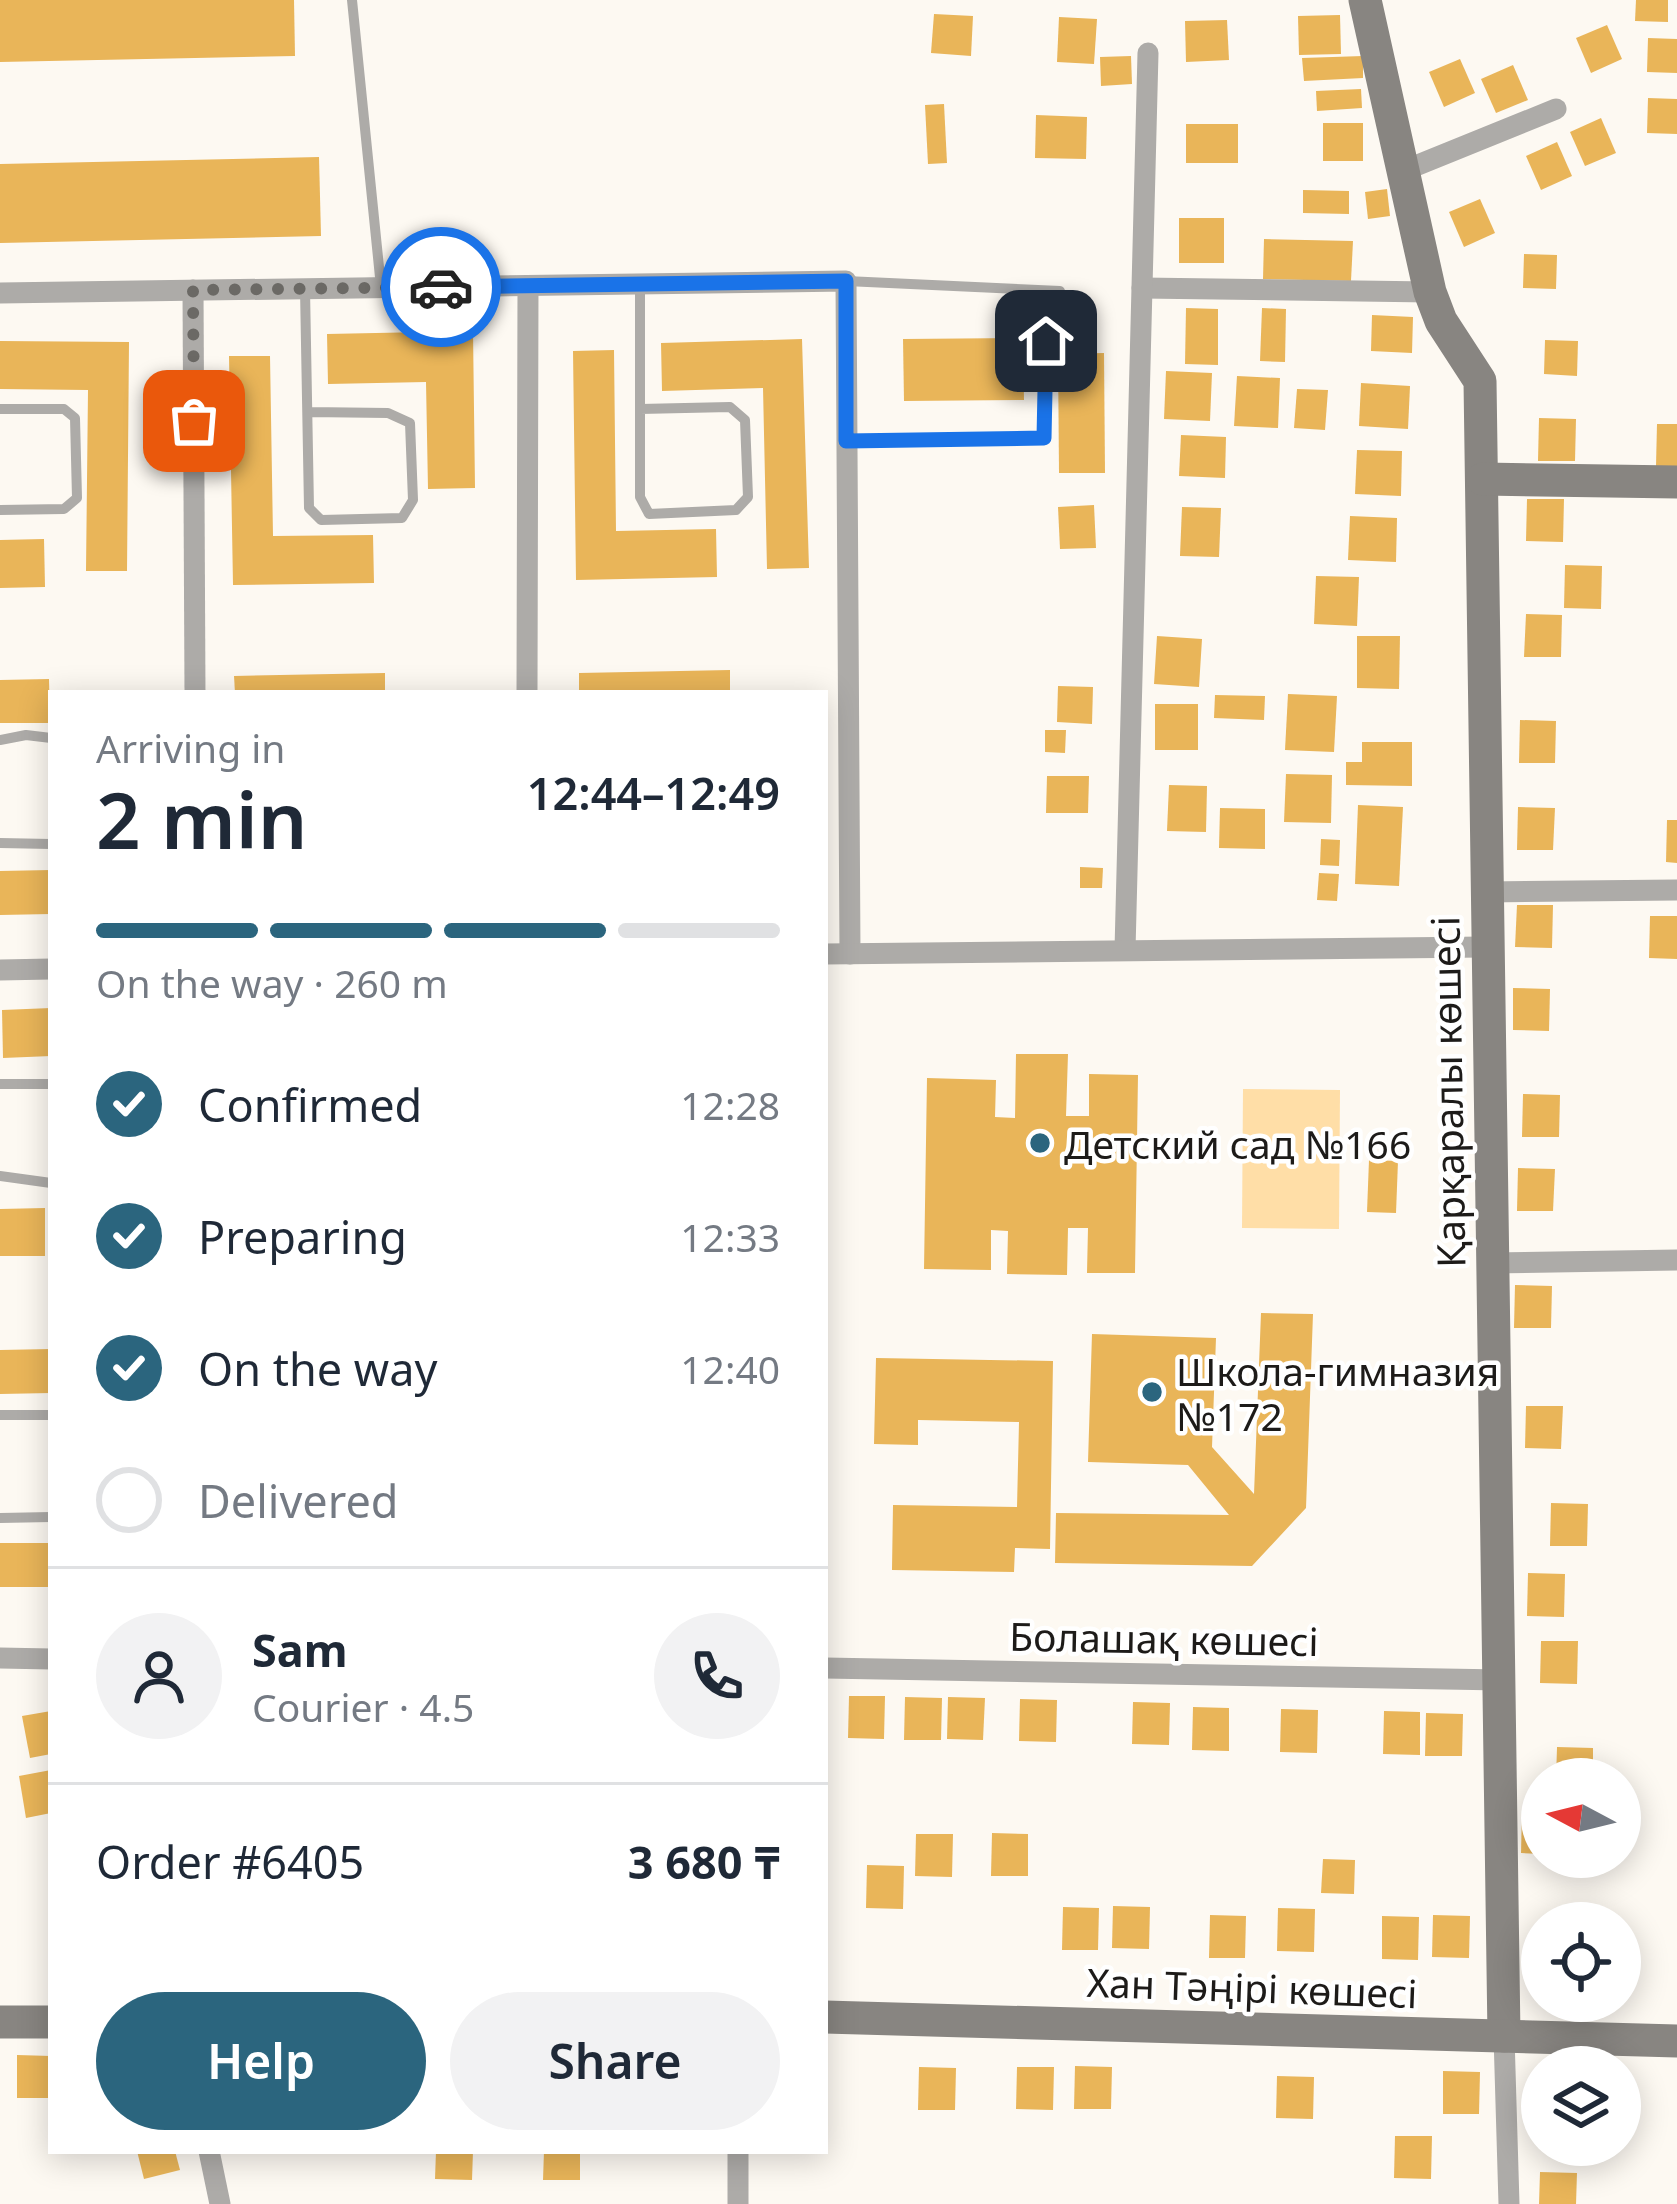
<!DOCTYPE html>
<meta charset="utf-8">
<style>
body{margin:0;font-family:"Noto Sans",sans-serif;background:#f2f2f3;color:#1f2937;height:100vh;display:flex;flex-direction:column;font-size:45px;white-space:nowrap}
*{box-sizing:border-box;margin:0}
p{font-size:39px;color:#747a83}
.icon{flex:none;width:66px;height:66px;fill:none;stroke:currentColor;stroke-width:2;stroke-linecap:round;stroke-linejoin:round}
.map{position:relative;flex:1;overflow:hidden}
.sheet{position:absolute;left:48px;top:690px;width:780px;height:1464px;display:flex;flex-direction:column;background:#fff;border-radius:0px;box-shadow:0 6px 30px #0003}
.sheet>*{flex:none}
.needle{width:78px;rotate:277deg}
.buttons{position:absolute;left:1521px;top:1758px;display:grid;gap:24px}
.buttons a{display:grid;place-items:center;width:120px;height:120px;border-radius:50%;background:#fff;box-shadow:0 6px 30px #0003;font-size:60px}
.pin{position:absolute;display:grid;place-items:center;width:102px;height:102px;color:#fff;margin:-51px;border-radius:24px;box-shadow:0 6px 18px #0006}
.courier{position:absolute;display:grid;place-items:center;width:120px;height:120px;margin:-60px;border:9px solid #1a73e8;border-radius:50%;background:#fff;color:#222;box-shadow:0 3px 15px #0007}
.headline em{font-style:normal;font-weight:600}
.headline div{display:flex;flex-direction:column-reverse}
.headline{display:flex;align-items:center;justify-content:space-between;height:204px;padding:0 48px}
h1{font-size:78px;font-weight:600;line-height:90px}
.bar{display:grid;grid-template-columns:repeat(4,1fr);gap:18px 12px;align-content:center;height:144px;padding:0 48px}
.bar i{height:15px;border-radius:9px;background:#e0e1e3}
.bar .selected{background:#2b657e}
.bar p{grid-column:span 4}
.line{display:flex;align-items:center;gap:30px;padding:0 48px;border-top:3px solid #e0e1e3}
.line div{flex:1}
.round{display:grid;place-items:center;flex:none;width:126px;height:126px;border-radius:63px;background:#f2f2f3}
ol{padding:0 48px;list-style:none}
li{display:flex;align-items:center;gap:36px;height:132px}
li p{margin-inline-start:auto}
li .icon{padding:12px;border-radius:50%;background:#2b657e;color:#fff;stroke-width:4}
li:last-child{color:#747a83}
li i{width:66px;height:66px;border:6px solid #e0e1e3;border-radius:50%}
.primary-button{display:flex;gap:24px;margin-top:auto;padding:24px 48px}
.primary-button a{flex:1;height:138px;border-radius:72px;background:#2b657e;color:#fff;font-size:48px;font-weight:600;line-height:138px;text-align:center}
.primary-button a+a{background:#f2f2f3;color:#1f2937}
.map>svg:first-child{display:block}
.green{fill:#ffdea7}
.building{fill:#e9b559}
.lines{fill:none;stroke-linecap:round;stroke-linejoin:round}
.lane{stroke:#adaba8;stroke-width:10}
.street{stroke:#adaba8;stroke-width:21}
.secondary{stroke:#888581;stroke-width:33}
.done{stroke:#6b6965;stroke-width:12;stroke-dasharray:0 21.6}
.route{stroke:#1a73e8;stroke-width:15}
.poi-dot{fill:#2b657e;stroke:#fff;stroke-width:4.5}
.labels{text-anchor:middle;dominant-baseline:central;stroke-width:9;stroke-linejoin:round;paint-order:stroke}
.street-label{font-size:39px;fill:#1d1b19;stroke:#fff}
.poi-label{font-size:39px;fill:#1d1b19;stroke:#fff;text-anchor:start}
</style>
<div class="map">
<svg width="1677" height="2204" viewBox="0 0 1677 2204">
<rect width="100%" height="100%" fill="#fdf9f2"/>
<polygon class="green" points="1243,1089 1340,1090 1339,1229 1242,1228"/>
<g class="building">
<polygon points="0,0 294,0 295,56 0,62"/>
<polygon points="1636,0 1668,0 1668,22 1635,21"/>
<polygon points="934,14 973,16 971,56 931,53"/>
<polygon points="1340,15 1341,54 1299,55 1298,16"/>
<polygon points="1059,17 1097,19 1094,64 1057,62"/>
<polygon points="1227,20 1229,60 1186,62 1185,21"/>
<polygon points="1607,25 1622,59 1591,73 1576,38"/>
<polygon points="1648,38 1677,39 1677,73 1647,72"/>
<polygon points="1131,56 1132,84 1101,86 1100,57"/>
<polygon points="1363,56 1363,78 1304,81 1302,58"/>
<polygon points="1460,59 1475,93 1444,107 1429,72"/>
<polygon points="1513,65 1528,100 1496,113 1481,79"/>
<polygon points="1361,89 1362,108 1317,111 1316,91"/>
<polygon points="1648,98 1677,99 1677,134 1647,133"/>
<polygon points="944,104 947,163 928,164 925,105"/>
<polygon points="1036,115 1087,117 1086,159 1035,158"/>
<polygon points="1601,118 1616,153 1585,166 1570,132"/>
<rect x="1323" y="123" width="40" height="38"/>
<rect x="1186" y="124" width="52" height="39"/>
<polygon points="1557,142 1572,176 1541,190 1526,156"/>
<polygon points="319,157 321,236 0,243 0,164"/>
<polygon points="1387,189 1390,216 1368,219 1365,192"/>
<polygon points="1303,190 1349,191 1349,214 1303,213"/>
<polygon points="1480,199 1495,233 1464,247 1449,212"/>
<rect x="1179" y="218" width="45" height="45"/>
<polygon points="1264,239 1353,241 1351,281 1263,279"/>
<polygon points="1524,254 1557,255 1556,289 1523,288"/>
<polygon points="1186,308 1218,309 1218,365 1185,364"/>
<polygon points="1262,308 1286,309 1285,362 1260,361"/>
<polygon points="1372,315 1413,317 1412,353 1371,351"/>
<polygon points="473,331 475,488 428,489 426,382 328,384 327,334"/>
<polygon points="1023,338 1024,400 904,401 903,339"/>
<polygon points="802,339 809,568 767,569 763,388 662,391 661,343"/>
<polygon points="1545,340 1578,341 1577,376 1544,374"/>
<polygon points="0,341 129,342 127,571 86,571 88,390 0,389"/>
<polygon points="614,350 616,531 716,529 717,577 576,580 573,351"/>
<polygon points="1104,353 1105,473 1059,473 1058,354"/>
<polygon points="229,356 270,356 273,536 373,535 374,583 233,585"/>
<polygon points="1166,371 1212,373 1210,421 1164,419"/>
<polygon points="1237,376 1280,378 1278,428 1234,426"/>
<polygon points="1361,383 1410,386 1408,429 1359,426"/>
<polygon points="1297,389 1328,390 1325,430 1294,428"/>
<polygon points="1539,418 1576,419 1575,461 1538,461"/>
<polygon points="1657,424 1677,424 1677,467 1656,466"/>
<polygon points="1181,435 1226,437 1225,478 1179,476"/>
<polygon points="1357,450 1402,451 1401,496 1355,494"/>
<polygon points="1527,499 1564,499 1563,542 1526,541"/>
<polygon points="1094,505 1096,548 1060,549 1058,507"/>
<polygon points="1182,507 1221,508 1219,557 1180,556"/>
<polygon points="1350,516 1397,518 1396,562 1348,560"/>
<polygon points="44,539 45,587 0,588 0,540"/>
<polygon points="1565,565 1602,566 1601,609 1564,608"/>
<polygon points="1316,576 1359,577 1357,626 1314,624"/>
<polygon points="1526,614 1562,615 1561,657 1524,657"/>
<polygon points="1157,636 1202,639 1199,687 1154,684"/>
<polygon points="1357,636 1400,636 1399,689 1357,688"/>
<polygon points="730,670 730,693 579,693 579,673"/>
<polygon points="385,673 385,693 235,693 234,676"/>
<polygon points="49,679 50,723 0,723 0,680"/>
<polygon points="1058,686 1093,687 1092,724 1057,722"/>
<polygon points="1288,694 1337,696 1334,752 1285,750"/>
<polygon points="1215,695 1265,696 1264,720 1214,718"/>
<rect x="1155" y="704" width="43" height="46"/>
<polygon points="1520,720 1556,721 1555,763 1519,763"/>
<polygon points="1045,730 1066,730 1065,753 1045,752"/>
<polygon points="1362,742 1412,742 1412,786 1346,785 1346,762 1362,762"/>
<polygon points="1286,774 1332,775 1331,823 1284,822"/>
<polygon points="1047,776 1089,776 1088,813 1046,813"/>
<polygon points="1169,785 1207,786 1206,832 1167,831"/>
<polygon points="1358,805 1403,807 1399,886 1355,884"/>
<polygon points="1518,807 1555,808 1553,850 1517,850"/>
<polygon points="1220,808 1265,809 1265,849 1219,848"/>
<polygon points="1667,820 1677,820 1677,863 1666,862"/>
<polygon points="1321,839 1340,840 1339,866 1320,865"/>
<polygon points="1080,867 1103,868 1102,888 1080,888"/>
<polygon points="51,870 51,914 0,915 0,871"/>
<polygon points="1319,873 1339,874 1337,901 1317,900"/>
<polygon points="1517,905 1553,905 1552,948 1515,947"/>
<polygon points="1650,916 1677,916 1677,959 1649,958"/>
<polygon points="1513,988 1550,989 1549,1031 1513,1030"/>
<polygon points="51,1008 51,1056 3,1058 2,1010"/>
<polygon points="1016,1054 1068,1054 1066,1116 1089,1116 1089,1074 1138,1075 1135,1273 1087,1273 1088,1228 1068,1228 1067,1275 1007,1274 1008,1231 991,1230 991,1270 924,1269 927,1078 996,1080 995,1117 1015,1118"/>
<polygon points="1523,1094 1560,1095 1559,1137 1522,1137"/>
<polygon points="1369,1160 1398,1161 1396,1213 1367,1212"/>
<polygon points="1518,1168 1555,1169 1553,1211 1517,1211"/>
<polygon points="45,1208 45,1256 0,1256 0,1209"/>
<polygon points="1515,1285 1552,1286 1551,1328 1514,1328"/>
<polygon points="1261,1313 1313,1314 1306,1508 1252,1566 1055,1563 1056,1513 1229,1515 1188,1465 1088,1462 1092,1334 1216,1338 1212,1447 1254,1494"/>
<polygon points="51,1349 51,1393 0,1394 0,1350"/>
<polygon points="876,1358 1053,1361 1050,1549 1015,1548 1014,1572 892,1570 893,1505 1017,1507 1019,1422 918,1420 918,1445 874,1444"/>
<polygon points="1526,1406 1563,1406 1561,1449 1525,1448"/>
<polygon points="1551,1503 1588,1504 1587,1546 1550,1546"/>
<rect x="0" y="1543" width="51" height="44"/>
<polygon points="1528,1573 1565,1574 1564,1617 1527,1616"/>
<polygon points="1541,1641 1578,1641 1577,1684 1540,1683"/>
<polygon points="849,1696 885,1696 884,1739 848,1738"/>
<polygon points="905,1697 942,1698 941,1740 904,1740"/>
<polygon points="948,1697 985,1698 983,1740 947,1739"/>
<polygon points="1020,1699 1057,1700 1056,1742 1019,1741"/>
<polygon points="1133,1702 1170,1703 1169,1745 1132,1744"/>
<polygon points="1193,1707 1229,1708 1229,1751 1192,1750"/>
<polygon points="1281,1709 1318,1710 1317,1753 1280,1752"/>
<polygon points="51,1711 51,1754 30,1758 22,1716"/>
<polygon points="1384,1711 1420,1712 1420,1755 1383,1754"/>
<polygon points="1426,1713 1463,1714 1462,1756 1425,1756"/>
<polygon points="1557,1747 1593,1748 1593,1779 1556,1779"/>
<polygon points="51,1770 51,1813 26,1818 19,1776"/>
<polygon points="1522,1811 1542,1811 1542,1854 1521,1853"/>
<polygon points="992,1833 1028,1834 1028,1876 991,1876"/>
<polygon points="916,1834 953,1834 952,1877 915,1876"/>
<polygon points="1323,1859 1355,1860 1354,1894 1321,1893"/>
<polygon points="867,1865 904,1866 903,1909 866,1908"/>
<polygon points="1113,1906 1150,1907 1149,1949 1112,1948"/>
<polygon points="1063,1907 1099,1908 1098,1950 1062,1950"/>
<polygon points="1278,1908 1315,1909 1314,1952 1277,1951"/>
<polygon points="1210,1915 1246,1916 1245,1958 1209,1958"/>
<polygon points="1433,1915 1470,1916 1469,1958 1432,1957"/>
<polygon points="1382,1916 1419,1917 1418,1960 1382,1959"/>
<polygon points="17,2055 51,2056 51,2098 17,2098"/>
<polygon points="1075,2066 1112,2067 1111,2109 1074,2109"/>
<polygon points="919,2067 956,2068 955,2110 918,2110"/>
<polygon points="1017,2067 1054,2067 1053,2110 1016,2109"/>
<polygon points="1443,2071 1480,2072 1479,2114 1443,2114"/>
<polygon points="1277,2076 1314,2077 1313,2119 1276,2118"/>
<polygon points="1395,2136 1432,2136 1431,2179 1394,2178"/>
<polygon points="137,2151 175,2151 180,2170 144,2179"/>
<polygon points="436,2151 473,2151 472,2180 435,2179"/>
<polygon points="544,2151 580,2151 580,2180 543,2180"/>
<polygon points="1540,2172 1577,2173 1576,2204 1539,2204"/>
</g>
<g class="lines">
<g class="lane">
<polyline points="352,0 381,287"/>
<polyline points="846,281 1060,291"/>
<polyline points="305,289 309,508 321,520 402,518 413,500 410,423 388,413 309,412"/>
<polyline points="0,409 64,409 75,418 77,498 64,509 0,510"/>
<polyline points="640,409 730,407 745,420 748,497 736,510 649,514 640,497 640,284"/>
<polyline points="846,441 1044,438 1046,341"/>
<polyline points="0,740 26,735 51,738"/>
<polyline points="0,843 51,844"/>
<polyline points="0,1084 51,1084"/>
<polyline points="0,1176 51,1183"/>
<polyline points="0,1415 51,1415"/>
<polyline points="0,1518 51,1517"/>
</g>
<g class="street">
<polyline points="1403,171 1556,109"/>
<polyline points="1142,288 1430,292"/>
<polyline points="193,290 195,693"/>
<polyline points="0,293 846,281 850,954"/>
<polyline points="527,693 528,286"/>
<polyline points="1486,892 1677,890"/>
<polyline points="1125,950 1148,53"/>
<polyline points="825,954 1485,947"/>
<polyline points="0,970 51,969"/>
<polyline points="1490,1263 1677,1260"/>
<polyline points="0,1658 51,1659"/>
<polyline points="825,1668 1502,1680"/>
<polyline points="1504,2036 1509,2204"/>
<polyline points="209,2151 220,2204"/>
<polyline points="738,2204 738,2151"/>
</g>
<g class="secondary">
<polyline points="1365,0 1430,292 1441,321 1480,381 1504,2036"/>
<polyline points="1483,479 1677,482"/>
<polyline points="825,2017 1677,2041"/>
<polyline points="0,2022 51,2022"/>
</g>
</g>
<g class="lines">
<polyline class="done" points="194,421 193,290 441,287"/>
<polyline class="route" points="441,287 846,281 846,441 1044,438 1046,341"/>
</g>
<g class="poi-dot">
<circle cx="1040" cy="1143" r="12"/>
<circle cx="1152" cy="1392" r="12"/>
</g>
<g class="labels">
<g class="street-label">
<text transform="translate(1447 1092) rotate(-91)">Қарқаралы көшесі</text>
<text transform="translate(1164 1638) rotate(1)">Болашақ көшесі</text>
<text transform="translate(1252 1987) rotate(2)">Хан Тәңірі көшесі</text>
</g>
<g class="poi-label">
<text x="1064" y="1143">Детский сад №166</text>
<text x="1176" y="1370">Школа-гимназия<tspan x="1176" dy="45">№172</tspan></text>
</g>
</g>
</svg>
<div class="buttons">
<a><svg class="needle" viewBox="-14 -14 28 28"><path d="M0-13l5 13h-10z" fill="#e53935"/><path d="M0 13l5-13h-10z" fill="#747a83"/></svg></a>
<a><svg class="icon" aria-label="locate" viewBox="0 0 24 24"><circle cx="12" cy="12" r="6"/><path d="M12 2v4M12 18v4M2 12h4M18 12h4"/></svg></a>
<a><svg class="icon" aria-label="layers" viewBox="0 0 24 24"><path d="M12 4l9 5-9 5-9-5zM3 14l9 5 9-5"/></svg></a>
</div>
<div class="pin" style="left:194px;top:421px;background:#ea580c"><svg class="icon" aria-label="bag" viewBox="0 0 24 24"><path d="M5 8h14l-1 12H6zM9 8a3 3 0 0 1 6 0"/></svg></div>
<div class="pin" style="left:1046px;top:341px;background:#1f2937"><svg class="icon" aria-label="home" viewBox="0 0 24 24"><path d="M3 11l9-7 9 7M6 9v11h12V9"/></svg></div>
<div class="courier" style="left:441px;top:287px"><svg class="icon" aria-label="car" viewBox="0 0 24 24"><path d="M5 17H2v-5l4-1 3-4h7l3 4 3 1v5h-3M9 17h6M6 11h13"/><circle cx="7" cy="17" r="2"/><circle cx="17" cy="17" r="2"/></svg></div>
<section class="sheet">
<div class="headline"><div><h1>2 min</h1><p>Arriving in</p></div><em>12:44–12:49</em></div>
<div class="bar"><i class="selected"></i><i class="selected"></i><i class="selected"></i><i></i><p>On the way · 260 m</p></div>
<ol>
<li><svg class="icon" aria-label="check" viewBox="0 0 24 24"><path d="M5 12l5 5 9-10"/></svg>Confirmed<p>12:28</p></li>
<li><svg class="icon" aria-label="check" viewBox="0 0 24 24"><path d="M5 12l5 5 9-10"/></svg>Preparing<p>12:33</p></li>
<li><svg class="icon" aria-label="check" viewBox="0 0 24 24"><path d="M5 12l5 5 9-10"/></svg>On the way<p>12:40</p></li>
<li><i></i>Delivered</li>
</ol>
<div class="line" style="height:216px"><a class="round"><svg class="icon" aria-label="person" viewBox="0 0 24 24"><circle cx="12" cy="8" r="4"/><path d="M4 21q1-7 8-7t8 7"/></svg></a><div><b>Sam</b><p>Courier · 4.5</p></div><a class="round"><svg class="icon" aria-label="phone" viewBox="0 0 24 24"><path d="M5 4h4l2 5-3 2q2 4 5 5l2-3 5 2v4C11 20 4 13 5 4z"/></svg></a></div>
<div class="line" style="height:156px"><div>Order #6405</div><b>3 680 ₸</b></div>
<div class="primary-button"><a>Help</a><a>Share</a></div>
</section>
</div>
